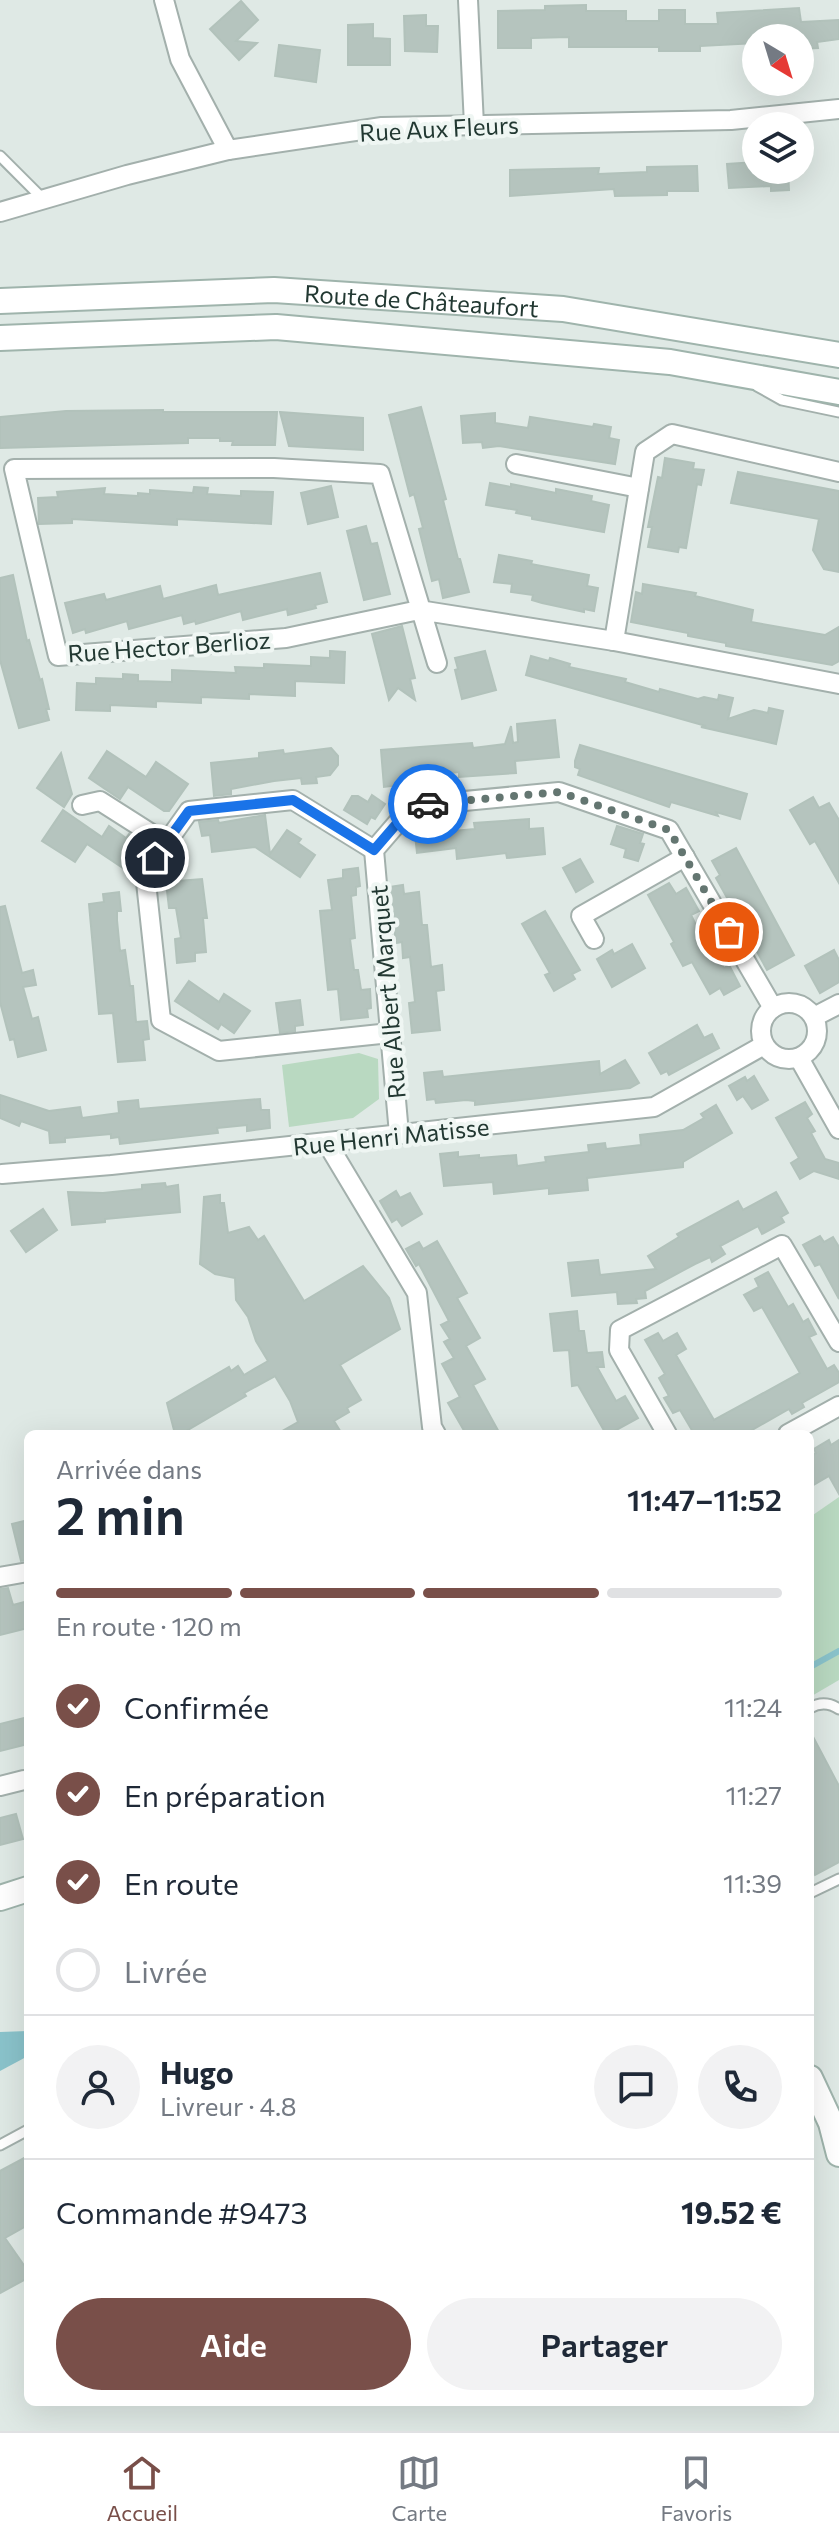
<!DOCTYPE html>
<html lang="fr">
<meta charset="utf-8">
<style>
body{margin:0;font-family:Commissioner,sans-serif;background:#f2f2f3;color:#1f2937;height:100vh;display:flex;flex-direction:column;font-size:30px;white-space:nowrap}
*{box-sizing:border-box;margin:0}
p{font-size:26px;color:#747a83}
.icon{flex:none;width:44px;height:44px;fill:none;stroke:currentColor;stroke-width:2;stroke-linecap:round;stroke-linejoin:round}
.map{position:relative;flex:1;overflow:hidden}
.panel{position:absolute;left:24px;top:1430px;width:790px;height:976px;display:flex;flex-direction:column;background:#fff;border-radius:12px;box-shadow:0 8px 32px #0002}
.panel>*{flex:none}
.needle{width:52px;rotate:142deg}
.buttons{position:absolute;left:742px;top:24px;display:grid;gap:16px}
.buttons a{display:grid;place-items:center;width:72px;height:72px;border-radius:50%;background:#fff;box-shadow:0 8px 32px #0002;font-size:40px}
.pin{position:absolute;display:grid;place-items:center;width:68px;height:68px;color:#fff;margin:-34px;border:4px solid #fff;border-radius:50%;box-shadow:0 2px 8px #0007}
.courier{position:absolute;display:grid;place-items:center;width:80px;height:80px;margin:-40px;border:6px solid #1a73e8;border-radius:50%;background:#fff;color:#222;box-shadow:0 2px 10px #0007}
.headline em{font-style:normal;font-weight:600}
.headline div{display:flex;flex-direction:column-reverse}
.headline{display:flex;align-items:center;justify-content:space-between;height:136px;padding:0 32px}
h1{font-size:52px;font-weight:600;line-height:60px}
.bar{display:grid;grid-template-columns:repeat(4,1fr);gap:12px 8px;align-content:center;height:96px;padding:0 32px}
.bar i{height:10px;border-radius:6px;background:#e0e1e3}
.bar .active{background:#794f49}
.bar p{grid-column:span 4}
.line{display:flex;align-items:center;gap:20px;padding:0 32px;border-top:2px solid #e0e1e3}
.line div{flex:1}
.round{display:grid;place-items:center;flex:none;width:84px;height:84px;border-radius:42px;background:#f2f2f3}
ol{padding:0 32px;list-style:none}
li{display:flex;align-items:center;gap:24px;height:88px}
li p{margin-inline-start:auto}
li .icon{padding:8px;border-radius:50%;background:#794f49;color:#fff;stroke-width:4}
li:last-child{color:#747a83}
li i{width:44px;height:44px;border:4px solid #e0e1e3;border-radius:50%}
.action{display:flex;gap:16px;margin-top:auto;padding:16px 32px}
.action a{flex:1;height:92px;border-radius:48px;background:#794f49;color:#fff;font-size:32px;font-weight:600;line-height:92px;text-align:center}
.action a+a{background:#f2f2f3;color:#1f2937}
.menu{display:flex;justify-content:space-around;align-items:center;height:112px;border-top:2px solid #e0e1e3;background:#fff;font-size:22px;color:#747a83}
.menu a{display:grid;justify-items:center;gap:4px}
.menu .active{color:#794f49}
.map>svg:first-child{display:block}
.green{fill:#b9d9c1}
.water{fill:#8ac3cb}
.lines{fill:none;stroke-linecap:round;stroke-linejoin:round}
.stream{stroke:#8ac3cb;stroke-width:6}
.building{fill:#b5c4be;stroke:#b2c2bb;stroke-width:2}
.lane-casing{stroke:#a3b0ac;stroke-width:13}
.street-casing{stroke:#a3b0ac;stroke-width:22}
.secondary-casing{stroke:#9fb4ac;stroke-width:28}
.lane{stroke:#fff;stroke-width:9}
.street{stroke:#fff;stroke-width:18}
.secondary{stroke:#fff;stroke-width:24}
.done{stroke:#647671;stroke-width:8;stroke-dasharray:0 14.4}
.route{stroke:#1a73e8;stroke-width:10}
.labels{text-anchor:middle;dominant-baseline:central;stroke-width:8;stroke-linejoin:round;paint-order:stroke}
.street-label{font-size:24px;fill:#223832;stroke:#eff6f3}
</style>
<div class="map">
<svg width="839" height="2431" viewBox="0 0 839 2431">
<rect width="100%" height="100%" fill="#dfe9e5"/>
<g class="green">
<polygon points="359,1053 378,1059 379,1099 353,1118 289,1127 282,1065"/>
<polygon points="839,1497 839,1680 810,1697 810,1517"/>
</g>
<polygon class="water" points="28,2031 28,2056 0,2071 0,2032"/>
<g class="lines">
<polyline class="stream" points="810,1667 839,1651"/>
</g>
<g class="building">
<polygon points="241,1 258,20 236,41 257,43 239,60 210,29"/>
<polygon points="586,5 586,11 626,11 626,21 659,21 659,10 685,10 685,24 718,24 717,13 799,8 801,22 839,20 839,39 817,42 818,48 800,49 800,38 756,38 756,43 700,46 700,51 659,51 659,47 569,47 569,37 531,38 531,48 498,48 498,11 545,10 545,6"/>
<polygon points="426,15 426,26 438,26 437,52 405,51 404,16"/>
<polygon points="373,24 373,38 390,39 390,65 348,65 348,25"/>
<polygon points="279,45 320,50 316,82 275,76"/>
<polygon points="756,162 756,170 788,170 789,190 771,191 771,186 729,188 727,164"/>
<polygon points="697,166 698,191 667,191 667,195 615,196 614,189 510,196 510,170 599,168 598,174 647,172 647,167"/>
<polygon points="421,407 446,499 443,500 458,559 460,559 469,592 443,598 439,579 432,581 419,529 423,528 414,494 410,496 389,415"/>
<polygon points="163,410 163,412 277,412 275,445 232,445 233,441 220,441 220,438 188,438 188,443 0,448 0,417 66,411"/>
<polygon points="280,412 363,418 363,450 289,446"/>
<polygon points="495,413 495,423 528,428 530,417 593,427 594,424 611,427 609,438 619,440 615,464 499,446 483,448 482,442 463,443 461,416"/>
<polygon points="665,458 694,463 693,469 704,470 701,485 697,484 686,548 679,547 678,552 648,547 652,527 648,527 658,477 662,478"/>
<polygon points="738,472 839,491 839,572 824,569 813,550 819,519 731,503"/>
<polygon points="490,483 511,487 511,484 556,493 556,489 592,496 591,501 609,505 604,532 532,519 532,516 516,513 517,510 486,505"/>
<polygon points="331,486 338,517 308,524 301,493"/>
<polygon points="194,487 208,488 207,494 241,496 241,491 273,492 271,524 177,519 177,525 72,519 72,523 39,524 38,498 58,497 57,492 105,488 104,494 138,496 138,493 150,494 150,490 193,493"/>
<polygon points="366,526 371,544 377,543 390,594 364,600 347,531"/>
<polygon points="499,555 532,561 531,564 589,575 587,586 598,588 594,611 584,609 584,612 542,603 532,600 533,595 511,592 512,584 494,582"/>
<polygon points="320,573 327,602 315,605 316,608 288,615 287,609 243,620 241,611 196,624 195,621 184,624 182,615 129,629 127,621 86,633 85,629 73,633 65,603 104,594 106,600 160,586 163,599 216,585 218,595"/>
<polygon points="13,575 27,641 29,640 40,680 42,679 49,709 46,709 49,720 19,728 0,660 0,578"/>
<polygon points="643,584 696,593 695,596 753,610 751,622 825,635 839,627 839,661 832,665 726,646 726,643 688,636 688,633 631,622 636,592 642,594"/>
<polygon points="402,626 415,678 410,679 415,700 398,688 389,700 372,634"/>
<polygon points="330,651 345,652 344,683 295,681 295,696 249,694 249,699 201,697 201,703 156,701 156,707 110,705 110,711 76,710 77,683 96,684 96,678 123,679 123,674 138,675 138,681 172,682 172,670 236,673 235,667 264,668 264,664 311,666 311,657 330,658"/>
<polygon points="485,651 496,690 462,699 455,670 458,669 455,658"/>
<polygon points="531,656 549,661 550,658 570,664 569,667 626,679 625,682 659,692 660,689 698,699 704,697 718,700 719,695 733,698 728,719 754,710 768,713 769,708 783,711 776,744 701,727 706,726 526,675"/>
<polygon points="555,720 559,757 515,761 516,773 459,777 459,772 423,776 424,782 384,787 381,750 472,743 473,748 505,744 511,726 513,743 518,742 517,724"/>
<polygon points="580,745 747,794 740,819 716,812 718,816 671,802 669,807 578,775 580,769 575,767 575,761"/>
<polygon points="331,748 338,756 338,765 330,775 316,777 317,783 302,784 301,778 274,781 231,789 231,794 214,796 211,763 259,758 259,753 283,750 284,754"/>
<polygon points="107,751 146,777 156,762 188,784 169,811 164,811 128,787 120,799 89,778"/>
<polygon points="61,753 72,794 64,807 37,788"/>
<polygon points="372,795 385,804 375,819 371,817 367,824 344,810 352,796 358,796 368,802"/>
<polygon points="813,797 819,808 829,803 839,820 839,883 815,841 810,844 790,810"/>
<polygon points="63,810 102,837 109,826 126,838 129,834 143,843 126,870 87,844 75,862 42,841"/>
<polygon points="265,815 270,854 287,830 301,839 298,843 315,855 300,877 255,847 212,852 210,835 202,836 199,822 218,820 219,823"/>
<polygon points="440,819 442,832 475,829 474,823 529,819 529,829 543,828 545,854 507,858 506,853 457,859 456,848 417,853 414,826 423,825 422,821"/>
<polygon points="617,826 643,834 640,843 644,844 638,861 624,857 626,849 611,844"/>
<polygon points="736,848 794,955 767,970 755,948 759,945 739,909 735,912 716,878 720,875 712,861"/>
<polygon points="580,859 593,882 576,892 563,868"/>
<polygon points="358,868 360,886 356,887 356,895 351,896 355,938 350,939 354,970 358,970 361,990 370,989 371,1008 367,1009 368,1017 341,1020 338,989 328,990 320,911 332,910 328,880 343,878 343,870"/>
<polygon points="202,879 207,918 203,918 206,952 195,953 195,961 177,963 175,939 181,938 176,908 169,908 166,882"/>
<polygon points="669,883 676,894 686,888 699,911 691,915 704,941 717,962 719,960 724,968 729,965 740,986 724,995 720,988 710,994 692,962 683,966 671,944 674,942 648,895"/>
<polygon points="403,885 404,894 419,892 422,925 427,925 431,967 442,965 444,990 436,991 440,1030 412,1033 409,1003 415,1002 410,957 403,958 402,942 396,943 389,887"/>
<polygon points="119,892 121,911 117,911 117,920 120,951 125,950 130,986 133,986 136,1022 147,1021 149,1039 143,1040 145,1060 118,1062 113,1013 99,1014 89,904 104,902 103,894"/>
<polygon points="5,906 22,973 33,970 36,985 23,987 32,1019 38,1017 46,1050 18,1057 14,1039 10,1040 0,1002 0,907"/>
<polygon points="545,911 580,970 572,974 575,979 554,991 545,975 550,973 522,924"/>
<polygon points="632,944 645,968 612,987 597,959 612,950 614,954"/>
<polygon points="834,950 839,960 839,982 820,993 805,966"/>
<polygon points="189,981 219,1002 224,994 250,1011 234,1033 221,1024 218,1029 175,1001"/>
<polygon points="300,1000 303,1025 295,1026 295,1031 280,1033 276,1003"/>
<polygon points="697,1025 704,1038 712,1034 719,1048 669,1075 667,1071 661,1074 649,1053"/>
<polygon points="625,1060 639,1083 630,1088 475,1105 475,1101 466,1100 436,1103 435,1099 427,1100 424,1073 442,1071 443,1077 599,1061 600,1074"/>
<polygon points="754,1076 768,1100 752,1109 743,1096 737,1100 729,1086 745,1077 747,1081"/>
<polygon points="0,1095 49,1111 80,1107 82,1118 119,1113 118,1102 138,1100 139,1109 260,1099 261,1110 269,1110 270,1128 247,1131 247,1125 217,1128 218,1133 120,1144 119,1137 111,1138 111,1134 65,1138 65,1142 50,1143 49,1131 21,1121 19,1126 0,1118"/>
<polygon points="805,1102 812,1114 807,1118 815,1131 811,1133 825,1159 839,1163 839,1179 814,1171 800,1179 791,1163 799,1158 776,1118"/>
<polygon points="716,1105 732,1133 683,1162 683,1167 587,1178 588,1190 549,1194 549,1188 494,1194 493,1182 444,1186 440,1154 458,1152 458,1157 479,1155 479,1158 516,1155 517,1166 546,1162 545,1157 589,1152 588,1145 605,1143 606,1149 641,1145 640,1135 683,1130 704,1118 701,1114"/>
<polygon points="165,1183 166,1187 178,1185 180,1212 105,1219 105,1222 72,1225 68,1192 103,1193 142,1189 142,1185"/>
<polygon points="396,1191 400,1198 410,1193 422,1214 402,1226 397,1219 392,1222 380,1201"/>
<polygon points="776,1192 788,1213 781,1217 784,1222 762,1234 758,1226 720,1246 725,1254 712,1262 710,1257 695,1264 645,1291 646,1298 636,1299 637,1303 618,1304 617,1292 572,1296 568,1263 598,1260 600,1275 656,1269 648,1256 679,1237 677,1234 738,1201 743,1210"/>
<polygon points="220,1195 220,1203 224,1203 228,1233 249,1227 258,1240 264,1236 304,1301 363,1266 389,1298 400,1329 340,1365 361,1400 347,1408 349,1412 334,1421 342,1434 277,1434 298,1422 290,1401 275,1376 244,1393 246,1396 181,1434 175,1434 167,1403 229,1367 231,1371 238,1366 244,1375 268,1361 256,1341 248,1317 236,1300 235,1278 215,1274 200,1264 204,1197"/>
<polygon points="43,1209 57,1230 26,1252 11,1231"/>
<polygon points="820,1236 824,1242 833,1237 839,1247 839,1299 820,1264 815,1266 803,1245"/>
<polygon points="437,1241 467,1293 457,1298 480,1338 466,1346 485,1379 473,1385 500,1434 466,1434 448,1403 460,1397 442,1364 454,1358 444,1342 450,1339 441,1325 449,1321 419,1264 416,1266 406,1249 419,1242 423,1249"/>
<polygon points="768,1272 788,1307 793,1304 803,1322 808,1319 816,1334 809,1337 827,1369 834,1365 839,1373 839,1382 802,1403 804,1407 792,1414 789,1409 745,1434 688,1434 693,1432 680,1410 673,1413 664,1398 669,1396 659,1378 665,1374 645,1340 658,1333 663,1341 677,1333 686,1349 676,1355 714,1420 800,1373 762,1307 754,1311 744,1295 759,1287 755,1279"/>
<polygon points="577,1311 579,1331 584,1331 587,1353 602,1352 604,1367 597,1367 616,1401 625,1396 638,1418 609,1434 606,1434 578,1385 572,1386 569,1350 554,1351 550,1314"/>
<polygon points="829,1440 831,1445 839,1440 839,1494 829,1476 810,1487 810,1456 816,1453 814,1449"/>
<polygon points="28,1520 28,1560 21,1561 12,1524"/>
<polygon points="8,1588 13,1605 28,1601 28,1628 0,1635 0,1589"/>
<polygon points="28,1717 28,1744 0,1751 0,1724"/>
<polygon points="810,1731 839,1786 839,1862 815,1875 810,1866"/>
<polygon points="16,1814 23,1839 0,1845 0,1818"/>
<polygon points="28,2156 28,2225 5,2238 28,2271 28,2278 0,2293 0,2171"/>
</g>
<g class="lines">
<defs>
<g id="lane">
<polyline points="0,156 43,199"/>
<polyline points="757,386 782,400 839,412"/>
<path d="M 810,1708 C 820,1702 830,1703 839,1709"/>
<polyline points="810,1893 839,1879"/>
<polyline points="0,2145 28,2130"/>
</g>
<g id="street">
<polyline points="164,0 180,59 228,150"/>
<polyline points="468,0 474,125"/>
<polyline points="0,212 127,175 228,150 382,127 731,120 839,109"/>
<polyline points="516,464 639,488"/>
<polyline points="614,641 645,452 672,434 839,472"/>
<polyline points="437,663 380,474 274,468 14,469 58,656 286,638 419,610 614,641 839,684"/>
<polyline points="82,805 100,801 166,843"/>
<polyline points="374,850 293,800 189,811 145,873 161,1020 219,1051 390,1033"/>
<polyline points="594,939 581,916 685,857"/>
<circle cx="789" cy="1031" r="28"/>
<polyline points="814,1017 839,1004"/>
<polyline points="799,1058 839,1129"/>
<polyline points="399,1134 374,850 412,806 559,792 669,830 773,1008"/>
<polyline points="327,1143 417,1293 432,1427 436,1434"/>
<polyline points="2,1174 111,1165 654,1107 764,1045"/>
<polyline points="667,1434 619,1350 620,1330 782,1245 839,1342"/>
<polyline points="788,1434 839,1406"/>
<polyline points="0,1577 28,1572"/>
<polyline points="0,1786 24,1780"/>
</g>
<g id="secondary">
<path id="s1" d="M 0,301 L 274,290 L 563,309 L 839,355"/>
<polyline points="0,338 276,327 670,362 839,392"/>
<polyline points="0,1898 28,1889"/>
<polyline points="810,2078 831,2123 839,2154"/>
</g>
</defs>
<use href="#lane" class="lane-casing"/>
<use href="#street" class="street-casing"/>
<use href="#secondary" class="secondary-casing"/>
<use href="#lane" class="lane"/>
<use href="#street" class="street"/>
<use href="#secondary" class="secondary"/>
</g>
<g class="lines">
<polyline class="done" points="428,804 559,792 669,830 729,932"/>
<polyline class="route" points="155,858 189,811 293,800 374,850 412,806 428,804"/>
</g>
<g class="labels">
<g class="street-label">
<text transform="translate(439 128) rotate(-3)">Rue Aux Fleurs</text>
<text stroke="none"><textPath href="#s1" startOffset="422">Route de Châteaufort</textPath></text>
<text transform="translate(169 646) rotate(-4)">Rue Hector Berlioz</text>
<text transform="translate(387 992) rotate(-95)">Rue Albert Marquet</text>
<text transform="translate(391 1136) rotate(-6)">Rue Henri Matisse</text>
</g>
</g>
</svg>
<div class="buttons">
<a><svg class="needle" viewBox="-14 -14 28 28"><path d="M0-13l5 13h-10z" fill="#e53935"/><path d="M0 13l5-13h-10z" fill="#747a83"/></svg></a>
<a><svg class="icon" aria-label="layers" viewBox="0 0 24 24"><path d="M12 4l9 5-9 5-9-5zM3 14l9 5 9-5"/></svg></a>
</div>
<div class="pin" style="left:729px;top:932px;background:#ea580c"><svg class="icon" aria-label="bag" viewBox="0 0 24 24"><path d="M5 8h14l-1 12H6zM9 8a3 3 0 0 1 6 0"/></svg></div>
<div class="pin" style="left:155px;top:858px;background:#1f2937"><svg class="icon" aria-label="home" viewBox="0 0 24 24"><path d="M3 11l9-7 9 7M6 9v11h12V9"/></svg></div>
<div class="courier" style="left:428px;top:804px"><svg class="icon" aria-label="car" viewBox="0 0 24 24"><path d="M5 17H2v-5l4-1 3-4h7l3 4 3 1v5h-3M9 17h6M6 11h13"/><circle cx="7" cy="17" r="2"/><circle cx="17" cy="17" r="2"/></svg></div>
<section class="panel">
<div class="headline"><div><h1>2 min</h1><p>Arrivée dans</p></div><em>11:47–11:52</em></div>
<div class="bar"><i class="active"></i><i class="active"></i><i class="active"></i><i></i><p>En route · 120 m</p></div>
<ol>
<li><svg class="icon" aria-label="check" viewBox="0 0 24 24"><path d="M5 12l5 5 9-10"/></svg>Confirmée<p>11:24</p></li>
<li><svg class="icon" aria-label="check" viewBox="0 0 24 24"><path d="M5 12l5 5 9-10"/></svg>En préparation<p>11:27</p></li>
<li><svg class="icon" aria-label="check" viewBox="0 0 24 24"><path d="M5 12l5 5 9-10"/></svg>En route<p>11:39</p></li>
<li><i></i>Livrée</li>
</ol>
<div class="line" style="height:144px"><a class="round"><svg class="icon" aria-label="person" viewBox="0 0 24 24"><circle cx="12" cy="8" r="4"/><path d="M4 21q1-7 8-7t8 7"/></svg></a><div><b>Hugo</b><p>Livreur · 4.8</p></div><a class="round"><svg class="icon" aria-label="chat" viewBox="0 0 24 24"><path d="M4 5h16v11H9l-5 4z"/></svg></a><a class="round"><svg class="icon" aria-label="phone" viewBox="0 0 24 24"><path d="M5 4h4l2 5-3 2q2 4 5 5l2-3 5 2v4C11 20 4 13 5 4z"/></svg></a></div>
<div class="line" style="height:104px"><div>Commande #9473</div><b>19.52 €</b></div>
<div class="action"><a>Aide</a><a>Partager</a></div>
</section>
</div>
<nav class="menu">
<a class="active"><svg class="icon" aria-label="home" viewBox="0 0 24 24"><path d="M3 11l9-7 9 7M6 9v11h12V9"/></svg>Accueil</a>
<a><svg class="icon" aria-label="map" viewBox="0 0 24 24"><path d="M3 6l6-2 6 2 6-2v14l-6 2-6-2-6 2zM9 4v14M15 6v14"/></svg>Carte</a>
<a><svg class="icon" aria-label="saved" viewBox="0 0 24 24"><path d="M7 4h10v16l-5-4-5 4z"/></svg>Favoris</a>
</nav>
